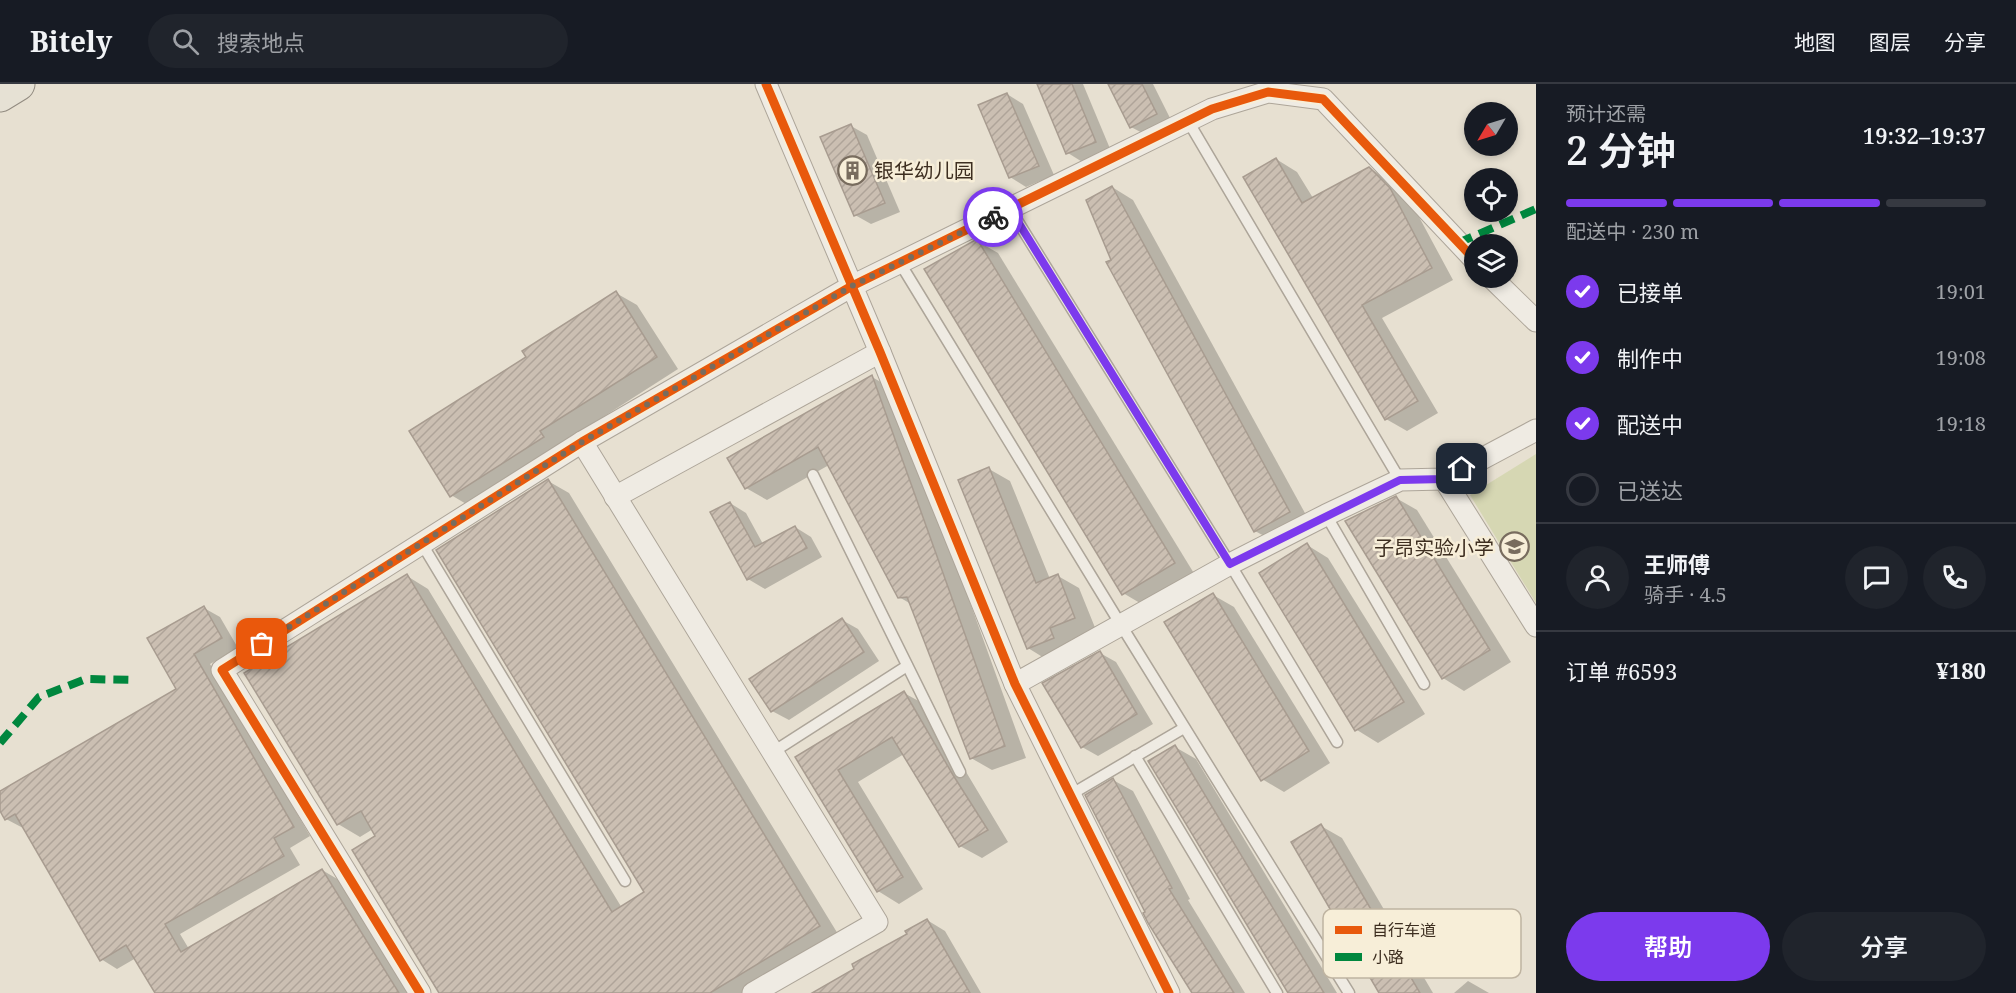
<!DOCTYPE html>
<html lang="zh">
<meta charset="utf-8">
<style>
body{margin:0;font-family:"Noto Serif","Noto Sans SC",serif;background:#20242c;color:#f1f3f6;height:100vh;display:flex;flex-direction:column;font-size:22px;white-space:nowrap}
*{box-sizing:border-box;margin:0}
p{font-size:20px;color:#9ea1a6}
.icon{flex:none;width:33px;height:33px;fill:none;stroke:currentColor;stroke-width:2;stroke-linecap:round;stroke-linejoin:round}
.map{position:relative;flex:1;overflow:hidden}
.side{display:flex;flex-direction:column;background:#171b24;width:480px}
.side>*{flex:none}
.needle{width:39px;rotate:232deg}
.fabs{position:absolute;left:1464px;top:18px;display:grid;gap:12px}
.fabs a{display:grid;place-items:center;width:54px;height:54px;border-radius:50%;background:#171b24;box-shadow:0 3px 9px #0003;font-size:30px}
.pin{position:absolute;display:grid;place-items:center;width:51px;height:51px;color:#fff;margin:-26px;border-radius:12px;box-shadow:0 3px 9px #0006}
.courier{position:absolute;display:grid;place-items:center;width:60px;height:60px;margin:-30px;border:4px solid #7c3aed;border-radius:50%;background:#fff;color:#222;box-shadow:0 2px 8px #0007}
.head em{font-style:normal;font-weight:600}
.head div{display:flex;flex-direction:column-reverse}
.head{display:flex;align-items:center;justify-content:space-between;height:102px;padding:0 30px}
h1{font-size:39px;font-weight:600;line-height:45px}
.bar{display:grid;grid-template-columns:repeat(4,1fr);gap:9px 6px;align-content:center;height:72px;padding:0 30px}
.bar i{height:8px;border-radius:4px;background:#363941}
.bar .active{background:#7c3aed}
.bar p{grid-column:span 4}
.line{display:flex;align-items:center;gap:15px;padding:0 30px;border-top:2px solid #363941}
.line div{flex:1}
.round{display:grid;place-items:center;flex:none;width:63px;height:63px;border-radius:32px;background:#20242c}
ol{padding:0 30px;list-style:none}
li{display:flex;align-items:center;gap:18px;height:66px}
li p{margin-inline-start:auto}
li .icon{padding:6px;border-radius:50%;background:#7c3aed;color:#fff;stroke-width:4}
li:last-child{color:#9ea1a6}
li i{width:33px;height:33px;border:3px solid #363941;border-radius:50%}
.button{display:flex;gap:12px;margin-top:auto;padding:12px 30px}
.button a{flex:1;height:69px;border-radius:36px;background:#7c3aed;color:#fff;font-size:24px;font-weight:600;line-height:69px;text-align:center}
.button a+a{background:#20242c;color:#f1f3f6}
header{display:flex;align-items:center;gap:36px;box-sizing:border-box;height:84px;padding:0 30px;background:#171b24;border-bottom:2px solid #363941}
header strong{font-size:28px}
nav{display:flex;gap:33px;margin-inline-start:auto;font-size:21px}
.search{width:420px;height:54px;background:#20242c;display:flex;align-items:center;gap:15px;box-sizing:border-box;padding:0 21px;border-radius:33px;color:#9ea1a6;font-size:22px}
main{display:flex;flex:1;min-height:0}
.map>svg:first-child{display:block}
.green{fill:#d6d7b3}
.shadow{fill:#0003}
.building{fill:url(#building-hatch);stroke:#a89c90;stroke-width:1.5}
.lines{fill:none;stroke-linecap:round;stroke-linejoin:round}
.lane-casing{stroke:#ada599;stroke-width:13}
.street-casing{stroke:#ada599;stroke-width:23}
.primary-casing{stroke:#928b80;stroke-width:35}
.lane{stroke:#efebe3;stroke-width:10}
.street{stroke:#efebe3;stroke-width:21}
.primary{stroke:#e6e1d4;stroke-width:33}
.quiet{stroke:#00873e;stroke-width:8;stroke-dasharray:15 8;stroke-linecap:butt}
.cycleway-casing{stroke:#f7eed8;stroke-width:13}
.cycleway{stroke:#e8590c;stroke-width:9}
.done{stroke:#786c5e;stroke-width:6;stroke-dasharray:0 10.8}
.route{stroke:#7c3aed;stroke-width:8}
.labels{text-anchor:middle;dominant-baseline:central;stroke-width:5;stroke-linejoin:round;paint-order:stroke}
.poi-label{font-size:20px;fill:#3d2e20;stroke:#f7eed8;text-anchor:start}
.key{fill:#f7eed8;stroke:#bfb4a1;stroke-width:1.5}
.key-label{font-size:16px;fill:#3d2e20}
</style>
<header>
<strong>Bitely</strong>
<div class="search"><svg class="icon" aria-label="search" viewBox="0 0 24 24"><circle cx="10" cy="10" r="6"/><path d="M15 15l6 6"/></svg>搜索地点</div>
<nav><a>地图</a><a>图层</a><a>分享</a></nav>
</header>
<main>
<div class="map">
<svg width="1536" height="909" viewBox="0 0 1536 909">
<defs>
<pattern id="building-hatch" width="6" height="6" patternUnits="userSpaceOnUse" patternTransform="scale(1.5)"><rect width="6" height="6" fill="#cbbfb2"/><path d="M-1 1l2-2M0 6l6-6M5 7l2-2" fill="none" stroke="#afa499"/></pattern>
</defs>
<rect width="100%" height="100%" fill="#e7e0d1"/>
<polygon class="green" points="1536,370 1536,519 1470,411"/>
<g class="shadow">
<polygon points="1041,0 1083,0 1111,67 1084,79 1068,69"/>
<polygon points="1110,0 1153,0 1173,40 1148,52 1131,43"/>
<polygon points="1007,10 1023,20 1054,91 1026,103 1010,93"/>
<polygon points="851,42 867,51 900,128 871,140 855,131"/>
<polygon points="1276,75 1297,88 1313,114 1369,84 1391,97 1411,118 1453,196 1382,234 1438,329 1407,347 1386,335"/>
<polygon points="1112,103 1133,116 1311,440 1277,459 1255,447 1113,176"/>
<polygon points="977,157 998,169 1195,491 1145,522 1123,509"/>
<polygon points="616,209 637,221 678,285 561,360 473,424 451,411 528,273"/>
<polygon points="872,293 893,305 1026,674 992,686 971,674 911,520 899,513 829,381 767,416 746,404"/>
<polygon points="989,385 1010,397 1050,495 1058,492 1079,504 1096,546 1071,556 1075,566 1049,577 1028,564"/>
<polygon points="548,397 569,409 841,855 751,909 441,909 373,745 360,753 338,740 407,492 428,505 622,824 646,809"/>
<polygon points="1396,414 1417,426 1511,578 1464,607 1443,594"/>
<polygon points="730,419 746,429 763,460 795,443 811,453 822,473 765,505 748,495 712,429"/>
<polygon points="1307,461 1328,474 1425,630 1378,659 1357,646 1261,490"/>
<polygon points="1213,511 1234,523 1330,679 1284,708 1262,695"/>
<polygon points="204,524 220,533 238,564 210,580 310,752 290,764 300,781 180,850 189,865 322,786 339,796 408,909 156,909 136,874 117,885 101,875 24,743 23,744 6,735 0,724 0,708 178,605"/>
<polygon points="842,536 858,545 879,577 789,636 772,627"/>
<polygon points="1100,569 1116,578 1153,640 1098,672 1082,663"/>
<polygon points="904,609 926,621 1008,758 982,774 960,762 904,670 858,698 923,805 899,820 878,807 797,674"/>
<polygon points="1175,663 1196,675 1337,909 1290,909"/>
<polygon points="1113,696 1133,707 1190,815 1188,816 1245,909 1193,909 1147,829"/>
<polygon points="1321,742 1342,754 1433,909 1381,909"/>
<polygon points="927,836 945,847 981,909 816,909 909,851"/>
<polygon points="1468,897 1489,909 1454,909"/>
</g>
<g class="building">
<polygon points="1037,0 1072,0 1096,58 1066,70"/>
<polygon points="1108,0 1142,0 1157,30 1130,44"/>
<polygon points="1007,9 1039,82 1009,94 978,21"/>
<polygon points="851,40 885,119 854,132 820,53"/>
<polygon points="1276,74 1302,119 1369,83 1390,104 1432,184 1362,221 1418,317 1385,336 1243,93"/>
<polygon points="1112,102 1290,428 1254,448 1106,178 1111,176 1086,116"/>
<polygon points="977,155 1175,479 1122,511 924,185"/>
<polygon points="616,207 657,273 540,347 544,353 450,413 409,347 526,273 522,267"/>
<polygon points="872,291 1005,662 970,675 907,513 898,514 818,363 745,405 727,374"/>
<polygon points="989,383 1036,499 1058,490 1075,534 1050,544 1054,554 1027,565 958,396"/>
<polygon points="548,395 820,842 710,909 439,909 352,766 375,752 361,727 337,741 244,589 407,490 612,828 644,808 436,466"/>
<polygon points="1396,412 1490,566 1442,595 1345,437"/>
<polygon points="730,418 755,463 795,442 807,464 747,496 710,428"/>
<polygon points="1307,459 1404,618 1355,647 1259,489"/>
<polygon points="1213,509 1309,667 1261,697 1164,538"/>
<polygon points="204,522 222,554 194,570 294,743 274,754 284,772 165,840 181,868 322,785 399,909 155,909 126,861 100,877 15,730 5,736 0,727 0,707 176,605 147,554"/>
<polygon points="842,534 864,568 771,628 749,595"/>
<polygon points="1100,567 1137,630 1081,664 1042,599"/>
<polygon points="904,607 953,691 988,746 959,763 892,653 838,686 903,793 877,808 795,673"/>
<polygon points="1175,661 1324,909 1288,909 1148,677"/>
<polygon points="1113,694 1172,804 1169,805 1234,909 1192,909 1148,839 1143,829 1145,828 1085,711"/>
<polygon points="1321,740 1420,909 1379,909 1291,758"/>
<polygon points="927,835 970,909 812,909 854,885 852,880 907,850 905,847"/>
</g>
<g class="lines">
<defs>
<g id="lane">
<polyline points="1188,37 1400,396"/>
<polyline points="1010,125 1230,480 1337,658"/>
<polyline points="900,179 1121,541 1349,909"/>
<polyline points="813,391 960,688"/>
<polyline points="1326,431 1424,600"/>
<polyline points="422,460 625,797"/>
<polyline points="773,668 907,582"/>
<polyline points="1135,672 1277,909"/>
<polyline points="1070,711 1184,644"/>
</g>
<g id="street">
<polyline points="766,0 880,268 1015,600 1169,909"/>
<polyline points="1492,194 1536,237"/>
<polyline points="582,358 877,838 753,909"/>
<polyline points="1444,395 1536,542"/>
<polyline points="615,413 880,268"/>
<polyline points="1015,600 1230,480 1326,431 1400,396 1444,395 1536,346"/>
<polyline points="420,909 222,586 582,358 852,202 1212,25 1268,8 1323,15 1474,175"/>
</g>
<polyline id="primary" points="0,11 18,0"/>
</defs>
<use href="#lane" class="lane-casing"/>
<use href="#street" class="street-casing"/>
<use href="#primary" class="primary-casing"/>
<use href="#lane" class="lane"/>
<use href="#street" class="street"/>
<use href="#primary" class="primary"/>
<g class="quiet">
<polyline points="1458,159 1536,125"/>
<polyline points="0,659 39,613 86,595 135,596"/>
</g>
<defs>
<g id="cycleway">
<polyline points="766,0 880,268 1015,600 1169,909"/>
<polyline points="420,909 222,586 582,358 852,202 1212,25 1268,8 1323,15 1474,175"/>
</g>
</defs>
<use href="#cycleway" class="cycleway-casing"/>
<use href="#cycleway" class="cycleway"/>
</g>
<g class="lines">
<polyline class="done" points="262,560 582,358 852,202 993,133"/>
<polyline class="route" points="993,133 1010,125 1230,480 1400,396 1444,395 1462,385"/>
</g>
<defs>
<symbol id="building-ring" viewBox="-11 -11 22 22"><circle r="9.5" fill="#f7eed8" stroke="#786c5e" stroke-width="1.5"/><path d="M-4-6H4V6H1V3H-1V6H-4ZM-2.5-4.3h1.7v1.8h-1.7ZM.8-4.3h1.7v1.8H.8ZM-2.5-1h1.7V.8h-1.7ZM.8-1h1.7V.8H.8Z" fill="#786c5e"/></symbol>
<symbol id="school-ring" viewBox="-11 -11 22 22"><circle r="9.5" fill="#f7eed8" stroke="#786c5e" stroke-width="1.5"/><path d="M0-5L7-2L0 1L-7-2ZM-4 1L0 2.5L4 1V4Q0 6-4 4Z" fill="#786c5e"/></symbol>
</defs>
<g fill-rule="evenodd">
<use href="#building-ring" x="836" y="70" width="33" height="33"/>
<use href="#school-ring" x="1498" y="446" width="33" height="33"/>
</g>
<g class="labels">
<g class="poi-label">
<text x="874" y="86">银华幼儿园</text>
<text x="1494" y="463" text-anchor="end">子昂实验小学</text>
</g>
</g>
<rect x="1323" y="825" width="198" height="69" rx="9" class="key"/>
<rect x="1335" y="842" width="27" height="8" fill="#e8590c"/>
<rect x="1335" y="869" width="27" height="8" fill="#00873e"/>
<g class="key-label">
<text x="1372" y="852">自行车道</text>
<text x="1372" y="879">小路</text>
</g>
</svg>
<div class="fabs">
<a><svg class="needle" viewBox="-14 -14 28 28"><path d="M0-13l5 13h-10z" fill="#e53935"/><path d="M0 13l5-13h-10z" fill="#9ea1a6"/></svg></a>
<a><svg class="icon" aria-label="locate" viewBox="0 0 24 24"><circle cx="12" cy="12" r="6"/><path d="M12 2v4M12 18v4M2 12h4M18 12h4"/></svg></a>
<a><svg class="icon" aria-label="layers" viewBox="0 0 24 24"><path d="M12 4l9 5-9 5-9-5zM3 14l9 5 9-5"/></svg></a>
</div>
<div class="pin" style="left:262px;top:560px;background:#ea580c"><svg class="icon" aria-label="bag" viewBox="0 0 24 24"><path d="M5 8h14l-1 12H6zM9 8a3 3 0 0 1 6 0"/></svg></div>
<div class="pin" style="left:1462px;top:385px;background:#1f2937"><svg class="icon" aria-label="home" viewBox="0 0 24 24"><path d="M3 11l9-7 9 7M6 9v11h12V9"/></svg></div>
<div class="courier" style="left:993px;top:133px"><svg class="icon" aria-label="bike" viewBox="0 0 24 24"><circle cx="6" cy="16" r="4"/><circle cx="18" cy="16" r="4"/><path d="M6 16l4-8h5l3 8M10 8l3 8H6M13 5h3"/></svg></div>
</div>
<section class="side">
<div class="head"><div><h1>2 分钟</h1><p>预计还需</p></div><em>19:32–19:37</em></div>
<div class="bar"><i class="active"></i><i class="active"></i><i class="active"></i><i></i><p>配送中 · 230 m</p></div>
<ol>
<li><svg class="icon" aria-label="check" viewBox="0 0 24 24"><path d="M5 12l5 5 9-10"/></svg>已接单<p>19:01</p></li>
<li><svg class="icon" aria-label="check" viewBox="0 0 24 24"><path d="M5 12l5 5 9-10"/></svg>制作中<p>19:08</p></li>
<li><svg class="icon" aria-label="check" viewBox="0 0 24 24"><path d="M5 12l5 5 9-10"/></svg>配送中<p>19:18</p></li>
<li><i></i>已送达</li>
</ol>
<div class="line" style="height:108px"><a class="round"><svg class="icon" aria-label="person" viewBox="0 0 24 24"><circle cx="12" cy="8" r="4"/><path d="M4 21q1-7 8-7t8 7"/></svg></a><div><b>王师傅</b><p>骑手 · 4.5</p></div><a class="round"><svg class="icon" aria-label="chat" viewBox="0 0 24 24"><path d="M4 5h16v11H9l-5 4z"/></svg></a><a class="round"><svg class="icon" aria-label="phone" viewBox="0 0 24 24"><path d="M5 4h4l2 5-3 2q2 4 5 5l2-3 5 2v4C11 20 4 13 5 4z"/></svg></a></div>
<div class="line" style="height:78px"><div>订单 #6593</div><b>¥180</b></div>
<div class="button"><a>帮助</a><a>分享</a></div>
</section>
</main>
